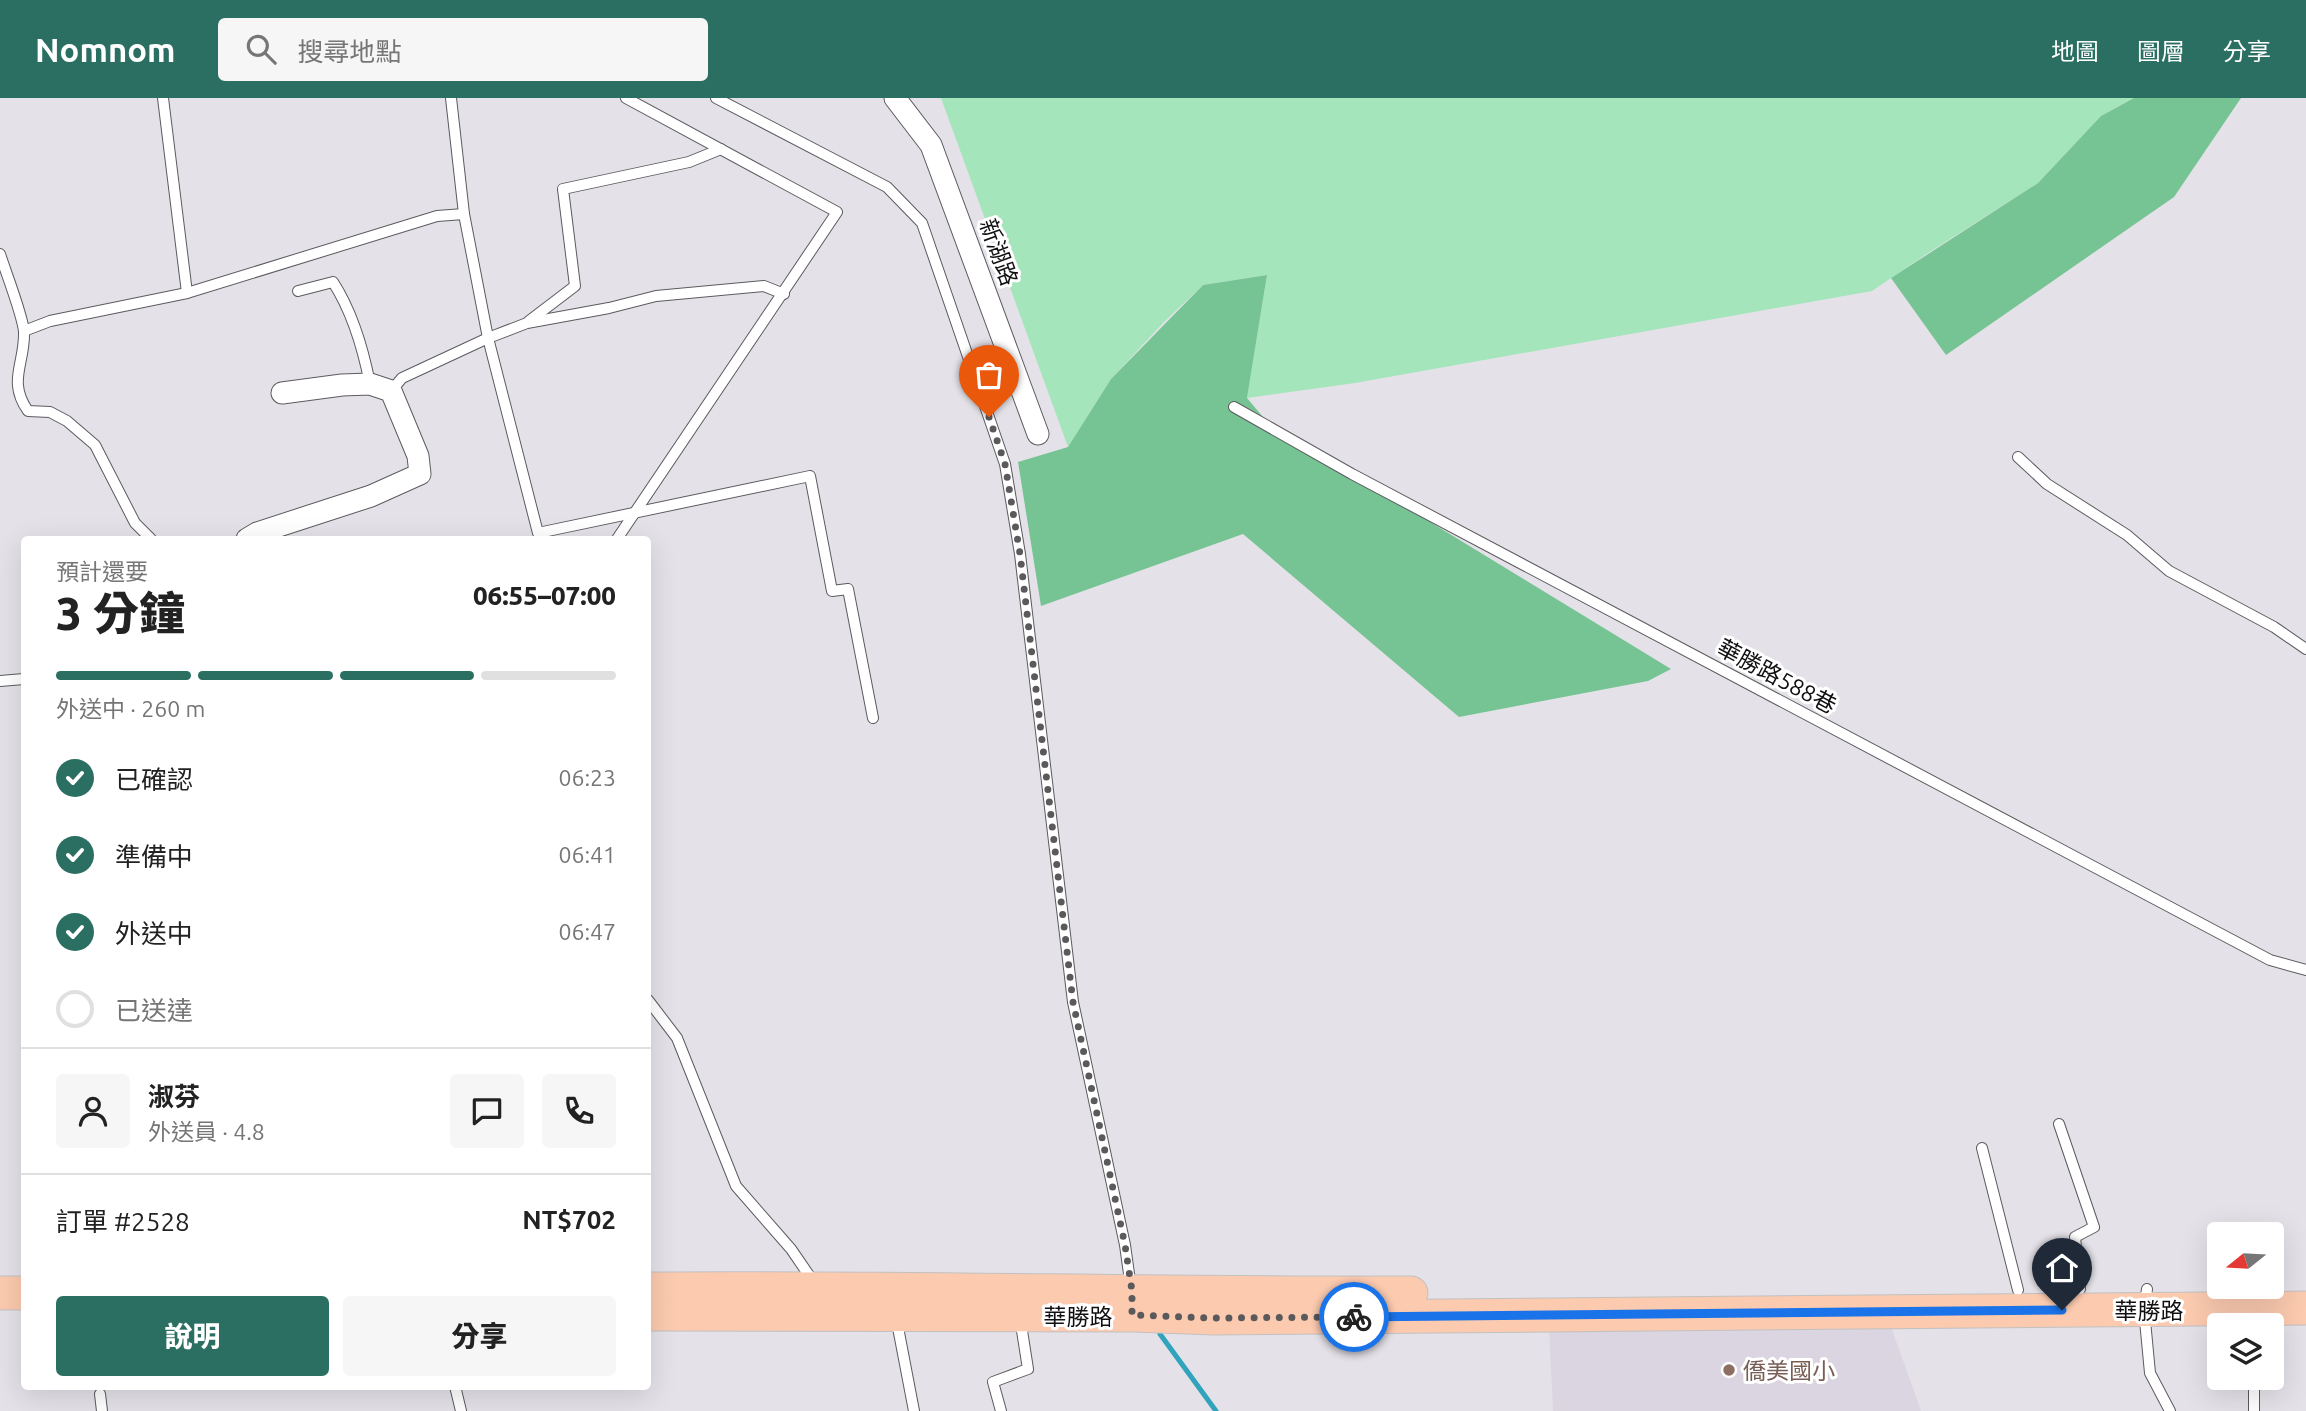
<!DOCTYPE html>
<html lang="zh-TW">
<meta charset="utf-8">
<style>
body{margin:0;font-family:Ubuntu,"Noto Sans TC",sans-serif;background:#f6f6f6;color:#222;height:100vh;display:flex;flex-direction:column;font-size:26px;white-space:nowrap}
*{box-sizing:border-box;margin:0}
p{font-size:23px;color:#767676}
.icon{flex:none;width:38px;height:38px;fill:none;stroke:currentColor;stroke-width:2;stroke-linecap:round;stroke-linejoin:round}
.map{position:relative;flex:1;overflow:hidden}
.sheet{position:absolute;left:21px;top:438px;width:630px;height:854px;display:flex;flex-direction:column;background:#fff;border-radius:7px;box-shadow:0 7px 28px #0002}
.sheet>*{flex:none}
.needle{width:46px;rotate:252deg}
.buttons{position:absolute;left:2207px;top:1124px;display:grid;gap:14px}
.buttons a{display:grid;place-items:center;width:77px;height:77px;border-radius:7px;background:#fff;box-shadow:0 7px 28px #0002;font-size:35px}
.pin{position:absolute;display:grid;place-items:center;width:60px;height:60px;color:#fff;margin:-72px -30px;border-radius:50% 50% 50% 0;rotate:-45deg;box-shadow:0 0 7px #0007}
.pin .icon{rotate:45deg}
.courier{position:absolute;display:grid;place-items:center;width:70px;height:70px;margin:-35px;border:5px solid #1a73e8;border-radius:50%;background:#fff;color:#222;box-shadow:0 2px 9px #0007}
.headline em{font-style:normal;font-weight:800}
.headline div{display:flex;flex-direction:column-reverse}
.headline{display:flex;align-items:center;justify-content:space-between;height:119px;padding:0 35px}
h1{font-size:46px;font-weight:800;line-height:52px}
.bar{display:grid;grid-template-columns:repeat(4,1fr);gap:10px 7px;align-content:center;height:84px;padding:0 35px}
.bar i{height:9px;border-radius:5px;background:#e0e0e0}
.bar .selected{background:#2a6f62}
.bar p{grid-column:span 4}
.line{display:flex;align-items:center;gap:18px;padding:0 35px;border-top:2px solid #e0e0e0}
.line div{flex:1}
.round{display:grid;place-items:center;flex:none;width:74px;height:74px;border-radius:7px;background:#f6f6f6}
ol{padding:0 35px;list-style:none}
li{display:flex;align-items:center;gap:21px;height:77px}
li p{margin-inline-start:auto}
li .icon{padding:7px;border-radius:50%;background:#2a6f62;color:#fff;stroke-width:4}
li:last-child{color:#767676}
li i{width:38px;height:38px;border:4px solid #e0e0e0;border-radius:50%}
.action{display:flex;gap:14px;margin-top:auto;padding:14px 35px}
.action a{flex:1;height:80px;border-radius:7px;background:#2a6f62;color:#fff;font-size:28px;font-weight:800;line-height:80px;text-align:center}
.action a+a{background:#f6f6f6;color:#222}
header{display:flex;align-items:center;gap:42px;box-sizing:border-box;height:98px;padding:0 35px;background:#2a6f62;color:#fff}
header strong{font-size:33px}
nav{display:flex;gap:38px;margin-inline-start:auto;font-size:24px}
.search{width:490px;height:63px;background:#f6f6f6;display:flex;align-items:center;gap:18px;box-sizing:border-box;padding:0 24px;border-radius:7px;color:#767676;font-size:26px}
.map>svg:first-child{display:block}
.built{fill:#dbd5e2}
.green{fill:#a4e5bb}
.forest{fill:#76c494}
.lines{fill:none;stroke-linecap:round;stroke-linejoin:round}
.stream{stroke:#31a3bc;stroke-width:5}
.lane-casing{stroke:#5c5a5f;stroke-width:12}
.street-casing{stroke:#5c5a5f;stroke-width:23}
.primary-casing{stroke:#c1c1c1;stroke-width:35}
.lane{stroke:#fff;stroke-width:10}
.street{stroke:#fff;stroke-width:21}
.primary{stroke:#fbcaaf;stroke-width:33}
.done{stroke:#5a595c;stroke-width:7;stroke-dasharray:0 12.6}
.route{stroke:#1a73e8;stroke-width:9}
.education-dot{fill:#8d6e63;stroke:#fff;stroke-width:2.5}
.labels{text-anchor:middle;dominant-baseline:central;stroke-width:6;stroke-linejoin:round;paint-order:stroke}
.street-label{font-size:23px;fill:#100f11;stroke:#fff}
.education-label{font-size:23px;fill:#785e54;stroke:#fff;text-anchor:start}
</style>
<header>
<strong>Nomnom</strong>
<div class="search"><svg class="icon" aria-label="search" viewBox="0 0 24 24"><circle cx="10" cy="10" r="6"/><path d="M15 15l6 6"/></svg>搜尋地點</div>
<nav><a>地圖</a><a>圖層</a><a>分享</a></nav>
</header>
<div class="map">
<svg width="2306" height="1313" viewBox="0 0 2306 1313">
<rect width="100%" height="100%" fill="#e4e2e8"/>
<polygon class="built" points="1889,1223 1921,1313 1553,1313 1549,1230"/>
<polygon class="green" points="941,0 2134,0 2101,18 2038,85 1928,155 1872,193 1355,285 1247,300 1267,177 1203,187 1163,225 1111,281 1068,349"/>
<g class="forest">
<polygon points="2134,0 2241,0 2174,99 1946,257 1891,180 2038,85 2101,18"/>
<polygon points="1267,177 1247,300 1268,325 1671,571 1648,583 1459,619 1243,436 1041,508 1018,364 1068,349 1111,281 1203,187"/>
</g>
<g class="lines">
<polyline class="stream" points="1160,1236 1216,1313"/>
<defs>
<g id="lane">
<polyline points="163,0 187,195"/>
<polyline points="451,0 464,116 488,240 538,435 810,378 832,493 848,491 873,620"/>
<polyline points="716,0 887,89 922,125 1005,366 1020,456 1073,904 1125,1147 1131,1190"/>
<path d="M 0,156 C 6,175 23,218 24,234 C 25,266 7,283 28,313 L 50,314 L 67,323 L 95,347 L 135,425 L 151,441"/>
<path d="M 298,193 L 333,184 C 353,215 363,250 370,286"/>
<polyline points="529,223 575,188 563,91 689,64 721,51"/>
<polyline points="24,233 50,223 187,195 437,118 464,116"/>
<polyline points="391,293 402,280 488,240 527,225 609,210 656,198 764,188 784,196"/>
<polyline points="1234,309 1352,376 2270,862 2306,872"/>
<polyline points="2018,359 2047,386 2127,437 2169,473 2274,529 2306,551"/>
<polyline points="617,441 837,114 626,0"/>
<polyline points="0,583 24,581"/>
<polyline points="648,902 677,940 736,1088 791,1151 815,1186"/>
<polyline points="2059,1026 2094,1129 2075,1139 2080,1191"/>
<polyline points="1982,1050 2018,1192"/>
<polyline points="2147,1191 2144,1212 2150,1275 2170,1313"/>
<polyline points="896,1219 914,1313"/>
<polyline points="455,1288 461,1313"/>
<polyline points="100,1296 102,1313"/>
<polyline points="1001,1313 993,1284 1028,1271 1020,1220"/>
<polyline points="2254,1313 2254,1279"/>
</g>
<g id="street">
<polyline points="895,0 931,47 1038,336"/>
<polyline points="247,441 257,435 371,398 420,376 418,358 391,293 370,286 342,287 282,295"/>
</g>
<g id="primary">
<path d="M 648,1191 C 902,1189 1157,1196 1411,1195"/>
<polyline points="0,1195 24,1195"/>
<polyline points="648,1216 1132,1217 1214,1220 2306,1210"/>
</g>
</defs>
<use href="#lane" class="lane-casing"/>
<use href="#street" class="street-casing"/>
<use href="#primary" class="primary-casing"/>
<use href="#lane" class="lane"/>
<use href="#street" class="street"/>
<use href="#primary" class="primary"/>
</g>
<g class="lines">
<polyline class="done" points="989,319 1005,366 1020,456 1073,904 1125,1147 1132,1193 1132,1217 1213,1220 1354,1219"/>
<polyline class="route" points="1354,1219 2062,1212"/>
</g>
<circle class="education-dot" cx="1729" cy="1272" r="7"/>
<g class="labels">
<g class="street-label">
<text transform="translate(999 154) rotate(70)">新湖路</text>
<text transform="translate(1777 578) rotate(28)">華勝路588巷</text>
<text x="2149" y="1212">華勝路</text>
<text x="1078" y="1218">華勝路</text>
</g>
<g class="education-label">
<text x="1743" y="1272">僑美國小</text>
</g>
</g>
</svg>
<div class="buttons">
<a><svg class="needle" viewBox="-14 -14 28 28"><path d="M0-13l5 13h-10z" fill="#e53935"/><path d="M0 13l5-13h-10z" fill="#767676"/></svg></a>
<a><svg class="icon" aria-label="layers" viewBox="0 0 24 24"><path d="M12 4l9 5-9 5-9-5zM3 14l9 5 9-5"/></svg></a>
</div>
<div class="pin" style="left:989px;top:319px;background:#ea580c"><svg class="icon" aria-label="bag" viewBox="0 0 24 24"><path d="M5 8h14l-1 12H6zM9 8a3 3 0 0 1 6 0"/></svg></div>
<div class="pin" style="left:2062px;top:1212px;background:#1f2937"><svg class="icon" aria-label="home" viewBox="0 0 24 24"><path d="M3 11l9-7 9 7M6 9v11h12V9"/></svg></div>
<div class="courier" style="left:1354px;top:1219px"><svg class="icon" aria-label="bike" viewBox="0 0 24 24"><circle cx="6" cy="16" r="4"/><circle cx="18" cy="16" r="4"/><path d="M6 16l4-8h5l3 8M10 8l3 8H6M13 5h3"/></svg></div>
<section class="sheet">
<div class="headline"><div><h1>3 分鐘</h1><p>預計還要</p></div><em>06:55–07:00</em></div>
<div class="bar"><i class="selected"></i><i class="selected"></i><i class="selected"></i><i></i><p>外送中 · 260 m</p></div>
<ol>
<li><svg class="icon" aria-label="check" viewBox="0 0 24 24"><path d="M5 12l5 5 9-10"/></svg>已確認<p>06:23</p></li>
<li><svg class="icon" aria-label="check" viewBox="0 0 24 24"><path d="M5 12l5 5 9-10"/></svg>準備中<p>06:41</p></li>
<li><svg class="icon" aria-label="check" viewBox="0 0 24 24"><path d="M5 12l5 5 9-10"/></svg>外送中<p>06:47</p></li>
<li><i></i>已送達</li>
</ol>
<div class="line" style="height:126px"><a class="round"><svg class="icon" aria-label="person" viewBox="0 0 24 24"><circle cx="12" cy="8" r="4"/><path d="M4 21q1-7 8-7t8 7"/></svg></a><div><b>淑芬</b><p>外送員 · 4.8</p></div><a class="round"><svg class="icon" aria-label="chat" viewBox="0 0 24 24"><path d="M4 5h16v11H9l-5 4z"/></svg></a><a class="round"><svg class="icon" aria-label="phone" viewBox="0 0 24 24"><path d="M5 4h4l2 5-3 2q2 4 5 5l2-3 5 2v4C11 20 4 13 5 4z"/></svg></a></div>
<div class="line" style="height:91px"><div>訂單 #2528</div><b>NT$702</b></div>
<div class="action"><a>說明</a><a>分享</a></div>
</section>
</div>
